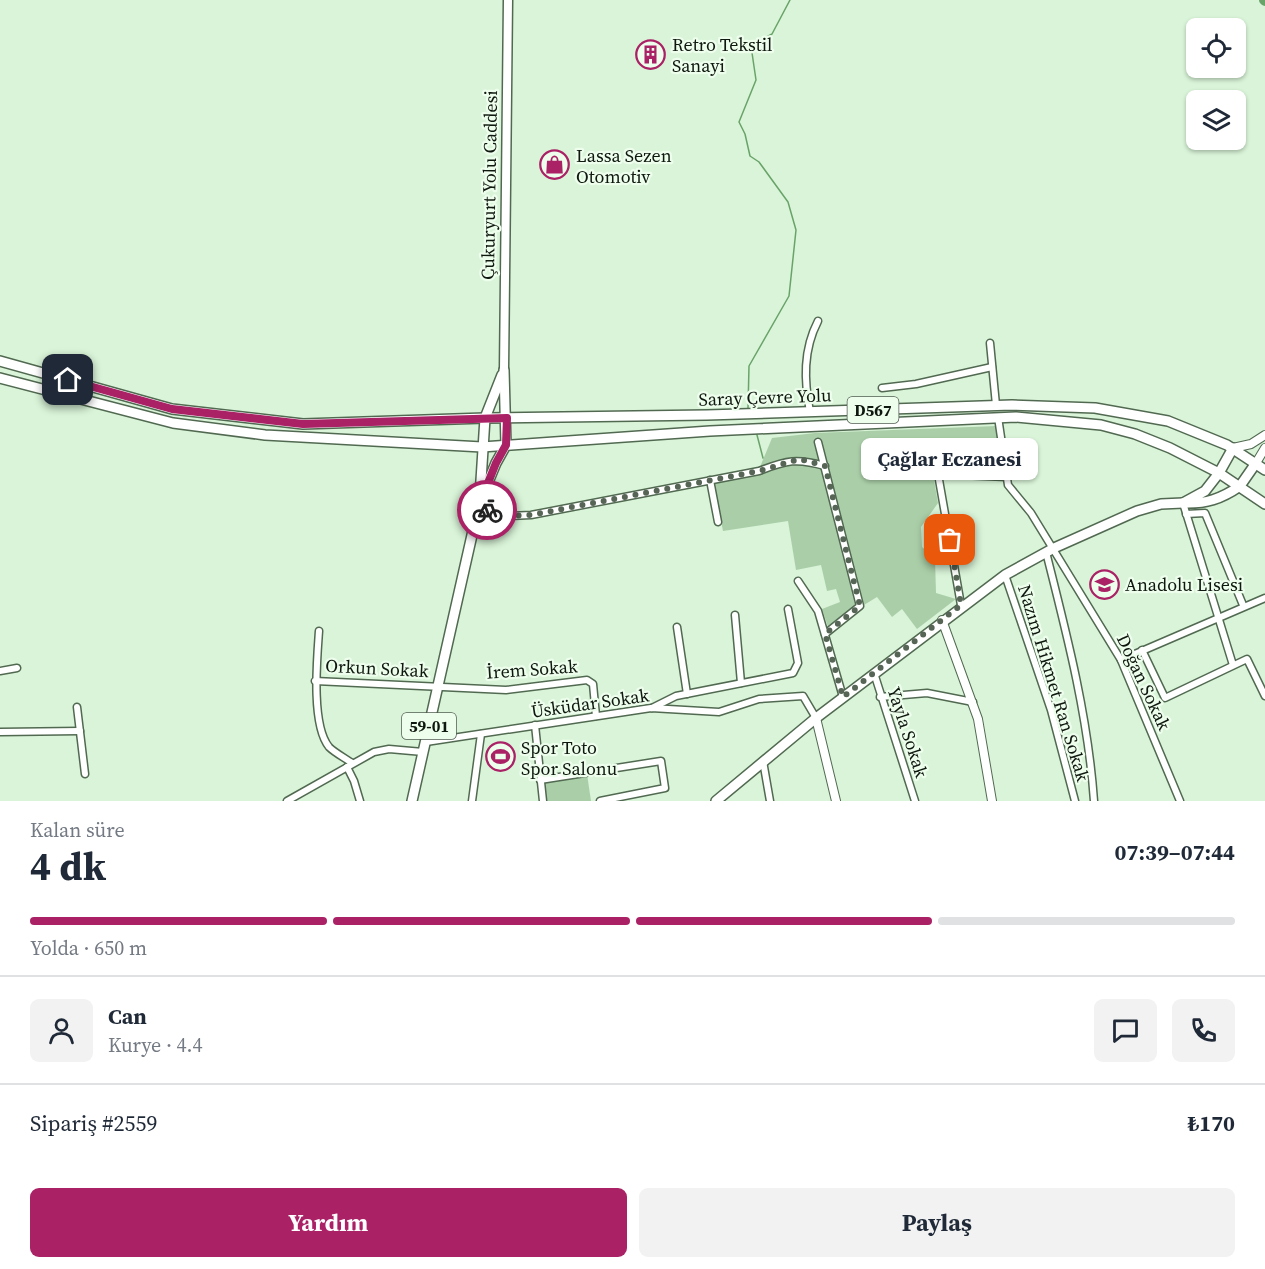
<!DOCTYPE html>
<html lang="tr">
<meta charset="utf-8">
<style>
body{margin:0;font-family:"Source Serif 4",serif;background:#f2f2f3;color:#1f2937;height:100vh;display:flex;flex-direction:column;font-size:22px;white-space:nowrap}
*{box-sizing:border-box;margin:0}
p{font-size:20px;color:#747a83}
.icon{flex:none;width:33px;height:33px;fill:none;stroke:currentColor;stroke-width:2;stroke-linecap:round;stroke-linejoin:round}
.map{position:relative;height:801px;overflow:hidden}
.drawer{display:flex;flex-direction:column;background:#fff;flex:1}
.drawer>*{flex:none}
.fabs{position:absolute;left:1186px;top:18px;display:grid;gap:12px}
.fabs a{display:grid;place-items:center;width:60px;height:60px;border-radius:9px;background:#fff;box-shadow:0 2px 4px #0004;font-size:30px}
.pin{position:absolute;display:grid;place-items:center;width:51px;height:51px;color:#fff;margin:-26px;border-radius:12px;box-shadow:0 3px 9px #0006}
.courier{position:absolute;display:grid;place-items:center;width:60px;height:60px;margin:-30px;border:4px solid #aa2166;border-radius:50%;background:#fff;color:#222;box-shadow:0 2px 8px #0007}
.bubble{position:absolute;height:42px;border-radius:9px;background:#fff;box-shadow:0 2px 4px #0004;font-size:20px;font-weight:700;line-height:42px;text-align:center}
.headline em{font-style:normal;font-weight:700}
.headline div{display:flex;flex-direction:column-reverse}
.headline{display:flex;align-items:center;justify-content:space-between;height:102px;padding:0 30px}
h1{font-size:39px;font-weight:700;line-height:45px}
.bar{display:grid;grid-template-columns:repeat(4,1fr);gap:9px 6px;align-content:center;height:72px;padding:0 30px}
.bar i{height:8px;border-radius:4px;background:#e0e1e3}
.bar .selected{background:#aa2166}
.bar p{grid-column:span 4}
.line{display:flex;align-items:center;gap:15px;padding:0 30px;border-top:2px solid #e0e1e3}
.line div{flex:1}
.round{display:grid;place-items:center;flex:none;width:63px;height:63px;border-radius:9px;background:#f2f2f3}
.button{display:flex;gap:12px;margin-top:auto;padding:12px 30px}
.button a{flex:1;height:69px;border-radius:9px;background:#aa2166;color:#fff;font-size:24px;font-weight:700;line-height:69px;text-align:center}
.button a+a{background:#f2f2f3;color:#1f2937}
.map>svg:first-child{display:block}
.green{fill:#aacfa8}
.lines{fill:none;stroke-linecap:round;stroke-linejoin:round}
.stream{stroke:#69a369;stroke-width:1.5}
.river{stroke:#69a369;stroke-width:10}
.minor-casing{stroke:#516951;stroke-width:9}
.tertiary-casing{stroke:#516951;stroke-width:10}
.secondary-casing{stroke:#516951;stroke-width:11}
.primary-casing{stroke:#516951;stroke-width:12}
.trunk-casing{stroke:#516951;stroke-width:12}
.minor{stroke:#fff;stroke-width:6}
.tertiary{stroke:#fff;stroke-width:8}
.secondary{stroke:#fff;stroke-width:8}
.primary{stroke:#fff;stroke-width:9}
.trunk{stroke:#fff;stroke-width:9}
.done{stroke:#566555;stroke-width:6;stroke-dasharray:0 10.8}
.route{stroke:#aa2166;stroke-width:8}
.labels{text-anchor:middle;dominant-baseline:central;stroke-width:4.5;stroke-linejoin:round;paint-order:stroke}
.shield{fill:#eefeed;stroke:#525d52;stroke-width:1.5}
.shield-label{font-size:16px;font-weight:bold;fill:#0f180f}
.poi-label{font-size:18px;fill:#0f180f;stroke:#eefeed;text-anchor:start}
.street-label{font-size:18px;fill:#0f180f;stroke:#eefeed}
</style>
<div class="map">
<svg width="1265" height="801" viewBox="0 0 1265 801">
<rect width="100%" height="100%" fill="#d9f4d8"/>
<g class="green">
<polygon points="996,426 1004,474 974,470 933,474 938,503 921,527 922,547 935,558 936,593 956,599 917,629 902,609 892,617 877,597 828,627 822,609 840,602 836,589 827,591 821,565 796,570 788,521 723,531 714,486 716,482 760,467 772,438 815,433"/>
<polygon points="587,774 591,801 547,801 544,781"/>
</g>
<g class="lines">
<g class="stream">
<polyline points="748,408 749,366 789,296 796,230 788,202 759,162 750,156 745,134 739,122 756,80 751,46 772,34 790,0"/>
<polyline points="757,435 763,458"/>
</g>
<polyline class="river" points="1264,0 1265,1"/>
<defs>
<g id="minor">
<polyline points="990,343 996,405"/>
<polyline points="882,388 916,384 992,367"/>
<path d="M 810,412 C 804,380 803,350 818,321"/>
<polyline points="998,417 1008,485 1031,513 1121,660 1180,801"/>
<polyline points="818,442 860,606 825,634"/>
<polyline points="710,480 718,522"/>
<polyline points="1183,503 1233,665"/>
<path d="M 479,508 L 509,516 L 531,515 L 759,471 C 787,460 797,458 825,466"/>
<polyline points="1186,514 1205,513 1243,605"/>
<path d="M 1046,552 C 1067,635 1088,716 1094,801"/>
<polyline points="1005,575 1051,710 1075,801"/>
<polyline points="798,581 818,611 843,697"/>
<polyline points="961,605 938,474 1007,477"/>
<polyline points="735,615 741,683"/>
<polyline points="677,627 687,694"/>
<path d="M 319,631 C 317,659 311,725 329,747 C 335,753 345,758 352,763"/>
<polyline points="1142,650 1165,698 1247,659 1265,696"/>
<polyline points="1121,660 1265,598"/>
<polyline points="0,671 17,668"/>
<polyline points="874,673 915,801"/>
<polyline points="315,681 506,690 587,680 593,684 596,716"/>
<polyline points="880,697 927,693 973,702"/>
<polyline points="77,707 85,774"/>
<polyline points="652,708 676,696 793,673 798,663 788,609"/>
<polyline points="535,725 543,801"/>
<polyline points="0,732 80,731"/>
<polyline points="426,742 651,708 719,712 759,699 803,696 816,718"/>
<polyline points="763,761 770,801"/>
<polyline points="347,767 354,781 360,801"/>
<polyline points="540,780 661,761 665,788 600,801"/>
<polyline points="287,801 374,752 389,749 423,752"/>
<polyline points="472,801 481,734"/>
</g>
<g id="tertiary">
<polyline points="1233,448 1251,444 1265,435"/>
<polyline points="1256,463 1265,448"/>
<polyline points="942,620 978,719 992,801"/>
<polyline points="816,718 836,801"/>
</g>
<polyline id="secondary" points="504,370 508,0"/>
<g id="primary">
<path d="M 1219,473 L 1205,491 L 1183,503 C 1206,504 1221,499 1240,486"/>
<polyline points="412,801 479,504"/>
<polyline points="716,801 816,718 1005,575 1054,548 1137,511 1161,504 1183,503"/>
</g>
<g id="trunk">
<polyline points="0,361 172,409 303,424 485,418 707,415 1012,405 1095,408 1168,421 1227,445 1265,470"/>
<polyline points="0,378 173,423 265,435 482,447 710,431 1016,417 1101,425 1135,434 1170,448 1219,473 1265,504"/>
<polyline points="1219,473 1233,448"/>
<polyline points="1240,486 1256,463"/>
<polyline points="480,496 485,418 502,375"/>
<polyline points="479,504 496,463 506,445 504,370"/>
</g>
</defs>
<use href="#minor" class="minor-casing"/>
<use href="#tertiary" class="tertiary-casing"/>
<use href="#secondary" class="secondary-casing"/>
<use href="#primary" class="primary-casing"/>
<use href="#trunk" class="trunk-casing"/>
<use href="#minor" class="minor"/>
<use href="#tertiary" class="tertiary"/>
<use href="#secondary" class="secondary"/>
<use href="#primary" class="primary"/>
<use href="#trunk" class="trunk"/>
</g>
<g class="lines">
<polyline class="done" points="487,510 509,516 531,515 759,471 800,459 825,466 860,606 825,634 843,697 961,605 950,540"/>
<polyline class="route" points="68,380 172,409 303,424 507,418 506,445 496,463 478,508 487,510"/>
</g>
<defs>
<symbol id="building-ring" viewBox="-11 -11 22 22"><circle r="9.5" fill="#eefeed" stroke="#aa2166" stroke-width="1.5"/><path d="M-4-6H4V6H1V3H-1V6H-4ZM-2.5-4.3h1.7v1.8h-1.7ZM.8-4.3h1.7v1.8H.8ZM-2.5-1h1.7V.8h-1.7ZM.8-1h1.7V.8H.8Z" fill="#aa2166"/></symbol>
<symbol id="shop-ring" viewBox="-11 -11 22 22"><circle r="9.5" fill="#eefeed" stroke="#aa2166" stroke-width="1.5"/><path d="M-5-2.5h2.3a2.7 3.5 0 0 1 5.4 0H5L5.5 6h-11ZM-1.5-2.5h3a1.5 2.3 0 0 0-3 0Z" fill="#aa2166"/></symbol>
<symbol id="school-ring" viewBox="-11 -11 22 22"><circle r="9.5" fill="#eefeed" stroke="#aa2166" stroke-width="1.5"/><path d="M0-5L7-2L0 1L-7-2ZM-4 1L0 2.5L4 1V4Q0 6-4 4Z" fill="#aa2166"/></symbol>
<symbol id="stadium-ring" viewBox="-11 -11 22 22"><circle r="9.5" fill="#eefeed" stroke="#aa2166" stroke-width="1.5"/><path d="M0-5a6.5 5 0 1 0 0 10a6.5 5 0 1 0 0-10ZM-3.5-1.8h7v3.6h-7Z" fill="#aa2166"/></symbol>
</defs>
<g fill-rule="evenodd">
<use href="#building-ring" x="634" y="38" width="33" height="33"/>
<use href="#shop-ring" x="538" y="148" width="33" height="33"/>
<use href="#school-ring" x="1088" y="568" width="33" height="33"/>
<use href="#stadium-ring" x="484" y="740" width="33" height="33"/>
</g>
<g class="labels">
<g class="shield">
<rect x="847.5" y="397" width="51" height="26" rx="4.5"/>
<rect x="402" y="713" width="54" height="26" rx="4.5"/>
</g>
<g class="shield-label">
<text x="873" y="410">D567</text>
<text x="429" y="726">59-01</text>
</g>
<g class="poi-label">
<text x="672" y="44">Retro Tekstil<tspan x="672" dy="21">Sanayi</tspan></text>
<text x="576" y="155">Lassa Sezen<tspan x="576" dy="21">Otomotiv</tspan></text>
<text x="1125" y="584">Anadolu Lisesi</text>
<text x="521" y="747">Spor Toto<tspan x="521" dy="21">Spor Salonu</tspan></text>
</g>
<g class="street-label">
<text transform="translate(489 185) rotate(-89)">Çukuryurt Yolu Caddesi</text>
<text transform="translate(765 397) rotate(-2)">Saray Çevre Yolu</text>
<text transform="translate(377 668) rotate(3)">Orkun Sokak</text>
<text transform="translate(532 669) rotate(-4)">İrem Sokak</text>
<text transform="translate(1144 682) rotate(65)">Doğan Sokak</text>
<text transform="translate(1054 683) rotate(73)">Nazım Hikmet Ran Sokak</text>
<text transform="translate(590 703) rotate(-8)">Üsküdar Sokak</text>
<text transform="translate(908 732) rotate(72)">Yayla Sokak</text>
</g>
</g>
</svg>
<div class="fabs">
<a><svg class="icon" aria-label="locate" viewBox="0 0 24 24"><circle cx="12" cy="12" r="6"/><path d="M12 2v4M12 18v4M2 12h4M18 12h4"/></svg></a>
<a><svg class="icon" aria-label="layers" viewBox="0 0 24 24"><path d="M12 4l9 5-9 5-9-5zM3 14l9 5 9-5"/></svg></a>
</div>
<div class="pin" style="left:950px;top:540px;background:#ea580c"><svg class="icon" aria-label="bag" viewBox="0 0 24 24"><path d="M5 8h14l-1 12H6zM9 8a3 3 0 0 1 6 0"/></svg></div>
<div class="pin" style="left:68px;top:380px;background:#1f2937"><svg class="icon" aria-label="home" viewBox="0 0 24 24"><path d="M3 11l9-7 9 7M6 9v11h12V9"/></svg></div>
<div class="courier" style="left:487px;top:510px"><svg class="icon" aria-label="bike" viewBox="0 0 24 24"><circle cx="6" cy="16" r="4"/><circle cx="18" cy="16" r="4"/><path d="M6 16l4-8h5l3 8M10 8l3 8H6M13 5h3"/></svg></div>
<div class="bubble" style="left:861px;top:438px;width:177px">Çağlar Eczanesi</div>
</div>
<section class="drawer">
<div class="headline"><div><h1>4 dk</h1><p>Kalan süre</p></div><em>07:39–07:44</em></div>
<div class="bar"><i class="selected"></i><i class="selected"></i><i class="selected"></i><i></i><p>Yolda · 650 m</p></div>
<div class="line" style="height:108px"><a class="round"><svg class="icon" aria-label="person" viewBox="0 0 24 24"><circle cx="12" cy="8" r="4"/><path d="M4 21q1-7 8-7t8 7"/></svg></a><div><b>Can</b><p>Kurye · 4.4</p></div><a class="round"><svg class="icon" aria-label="chat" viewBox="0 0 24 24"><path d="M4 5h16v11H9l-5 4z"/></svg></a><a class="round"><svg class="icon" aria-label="phone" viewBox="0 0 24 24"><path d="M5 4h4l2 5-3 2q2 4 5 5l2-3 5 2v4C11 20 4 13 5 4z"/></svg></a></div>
<div class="line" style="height:78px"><div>Sipariş #2559</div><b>₺170</b></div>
<div class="button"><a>Yardım</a><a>Paylaş</a></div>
</section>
